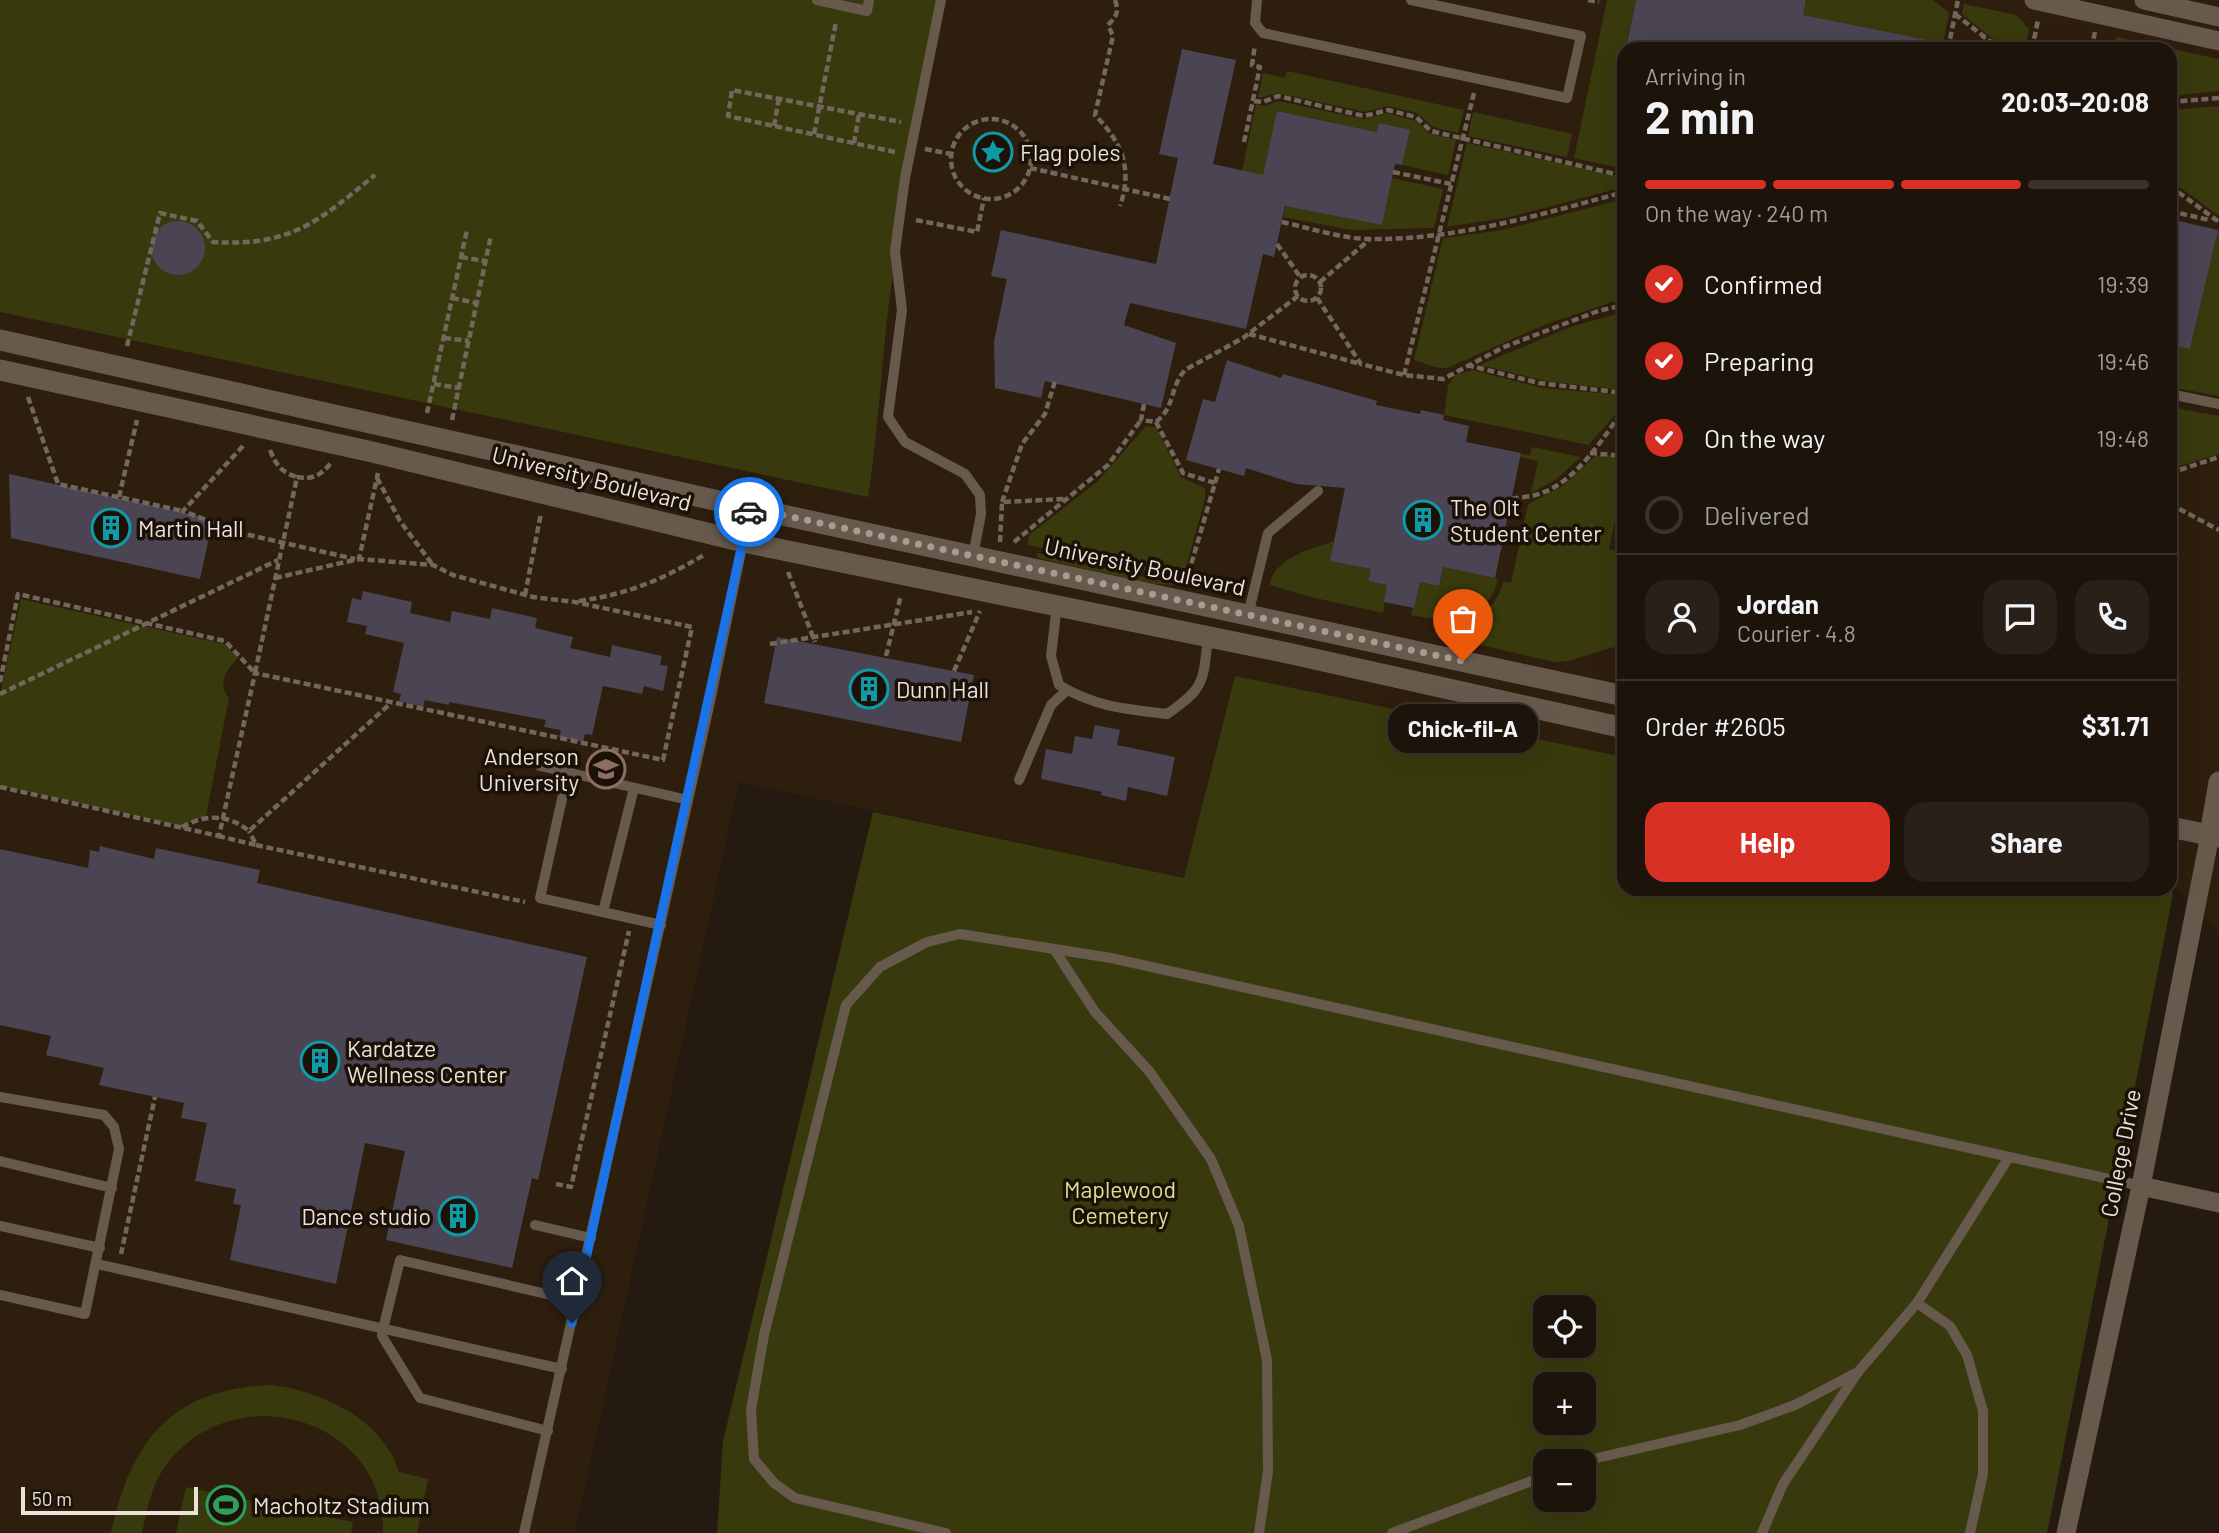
<!DOCTYPE html>
<meta charset="utf-8">
<style>
body{margin:0;font-family:Barlow,sans-serif;background:#292119;color:#f1f3f6;height:100vh;display:flex;flex-direction:column;font-size:26px;white-space:nowrap}
*{box-sizing:border-box;margin:0}
p{font-size:23px;color:#a09e9d}
.icon{flex:none;width:38px;height:38px;fill:none;stroke:currentColor;stroke-width:2;stroke-linecap:round;stroke-linejoin:round}
.map{position:relative;flex:1;overflow:hidden}
.side{position:absolute;left:1617px;top:42px;width:560px;height:854px;display:flex;flex-direction:column;background:#1c140b;border-radius:21px;box-shadow:0 7px 28px #0002,0 0 0 2px #3a332c}
.side>*{flex:none}
.controls{position:absolute;left:1533px;top:1295px;display:grid;gap:14px}
.controls a{display:grid;place-items:center;width:63px;height:63px;border-radius:14px;background:#1c140b;box-shadow:0 7px 28px #0002,0 0 0 2px #3a332c;font-size:35px}
.scale{position:absolute;left:21px;bottom:18px;width:177px;box-sizing:border-box;padding-left:7px;border:4px solid #eae2db;border-top:0;font-size:19px;line-height:24px;white-space:nowrap;color:#eae2db;-webkit-text-stroke:5px #1b1107;paint-order:stroke}
.pin{position:absolute;display:grid;place-items:center;width:60px;height:60px;color:#fff;margin:-72px -30px;border-radius:50% 50% 50% 0;rotate:-45deg;box-shadow:0 0 7px #0007}
.pin .icon{rotate:45deg}
.courier{position:absolute;display:grid;place-items:center;width:70px;height:70px;margin:-35px;border:5px solid #1a73e8;border-radius:50%;background:#fff;color:#222;box-shadow:0 2px 9px #0007}
.bubble{position:absolute;height:49px;border-radius:21px;background:#1c140b;box-shadow:0 7px 28px #0002,0 0 0 2px #3a332c;font-size:23px;font-weight:700;line-height:49px;text-align:center}
.head em{font-style:normal;font-weight:700}
.head div{display:flex;flex-direction:column-reverse}
.head{display:flex;align-items:center;justify-content:space-between;height:119px;padding:0 28px}
h1{font-size:46px;font-weight:700;line-height:52px}
.bar{display:grid;grid-template-columns:repeat(4,1fr);gap:10px 7px;align-content:center;height:84px;padding:0 28px}
.bar i{height:9px;border-radius:5px;background:#3a332c}
.bar .on{background:#d93025}
.bar p{grid-column:span 4}
.line{display:flex;align-items:center;gap:18px;padding:0 28px;border-top:2px solid #3a332c}
.line div{flex:1}
.round{display:grid;place-items:center;flex:none;width:74px;height:74px;border-radius:21px;background:#292119}
ol{padding:0 28px;list-style:none}
li{display:flex;align-items:center;gap:21px;height:77px}
li p{margin-inline-start:auto}
li .icon{padding:7px;border-radius:50%;background:#d93025;color:#fff;stroke-width:4}
li:last-child{color:#a09e9d}
li i{width:38px;height:38px;border:4px solid #3a332c;border-radius:50%}
.button{display:flex;gap:14px;margin-top:auto;padding:14px 28px}
.button a{flex:1;height:80px;border-radius:21px;background:#d93025;color:#fff;font-size:28px;font-weight:700;line-height:80px;text-align:center}
.button a+a{background:#292119;color:#f1f3f6}
.map>svg:first-child{display:block}
.built{fill:#2e1e0e}
.green{fill:#383a0d;fill-rule:evenodd}
.building{fill:#4b4453}
.lines{fill:none;stroke-linecap:round;stroke-linejoin:round}
.path{stroke:#71675d;stroke-width:4.5;stroke-dasharray:7 3.5;stroke-linecap:butt}
.service{stroke:#675a4d;stroke-width:10}
.minor{stroke:#675a4d;stroke-width:19}
.tertiary{stroke:#675a4d;stroke-width:21}
.secondary{stroke:#675a4d;stroke-width:21}
.done{stroke:#a59c94;stroke-width:7;stroke-dasharray:0 12.6}
.route{stroke:#1a73e8;stroke-width:9}
.labels{text-anchor:middle;dominant-baseline:central;stroke-width:7;stroke-linejoin:round;paint-order:stroke}
.poi-label{font-size:23px;fill:#eae2db;stroke:#1b1107;text-anchor:start}
.street-label{font-size:23px;fill:#eae2db;stroke:#1b1107}
.park-label{font-size:23px;fill:#dae196;stroke:#1b1107}
</style>
<div class="map">
<svg width="2219" height="1533" viewBox="0 0 2219 1533">
<rect width="100%" height="100%" fill="#251a0f"/>
<polygon class="built" points="0,0 2219,0 2219,933 2170,883 2170,49 1624,49 1624,757 1235,677 1185,878 739,782 575,1533 0,1533"/>
<g class="green">
<path d="M 0,0 L 942,0 C 918,112 897,224 885,338 C 880,391 876,444 868,497 L 0,312 Z"/>
<polygon points="1607,0 1636,0 1616,95 1624,98 1624,169 1574,158"/>
<polygon points="1809,0 1933,0 1949,13 1942,49 1927,49 1928,40 1803,15 1806,1"/>
<polygon points="1964,4 2016,15 2029,29 2025,49 2005,49 1962,14"/>
<polygon points="2117,37 2219,59 2219,91 2170,96 2170,49 2115,49"/>
<polygon points="1287,71 1464,110 1458,133 1433,127 1417,113 1388,106 1365,112 1278,93 1258,98 1263,73 1285,78"/>
<polygon points="1278,101 1364,119 1387,113 1416,121 1429,133 1456,140 1448,175 1402,165 1410,130 1377,132 1278,111 1263,175 1242,171 1256,104 1265,106"/>
<polygon points="2219,106 2219,216 2170,180 2170,110"/>
<polygon points="1473,112 1572,134 1567,157 1468,136"/>
<polygon points="1467,143 1621,177 1624,187 1510,217 1447,227"/>
<polygon points="1392,178 1443,189 1434,228 1352,230 1283,217 1286,206 1382,225"/>
<path d="M 1624,199 L 1624,298 L 1544,325 L 1447,368 C 1433,369 1427,363 1414,360 L 1443,238 L 1503,230 Z"/>
<polygon points="2218,230 2219,230 2219,396 2170,387 2170,345 2190,349"/>
<polygon points="1624,312 1624,390 1545,381 1480,365 1570,327"/>
<path d="M 1472,370 L 1542,388 L 1624,395 C 1621,415 1600,429 1589,445 L 1444,415 L 1448,386 L 1455,375 Z"/>
<polygon points="2170,407 2219,416 2219,454 2170,469"/>
<polygon points="1146,426 1156,427 1181,477 1205,488 1205,499 1183,578 1028,545 1029,535 1098,481"/>
<polygon points="1532,447 1581,457 1554,481 1531,493 1538,461 1520,457 1521,454 1530,455"/>
<path d="M 1616,455 L 1624,457 L 1624,510 L 1617,511 L 1609,549 L 1624,553 L 1624,644 L 1568,661 L 1554,662 L 1444,636 L 1431,625 C 1464,628 1496,616 1503,581 L 1511,583 L 1528,504 L 1563,486 L 1595,456 Z"/>
<path d="M 1334,541 L 1331,561 L 1371,569 L 1368,581 L 1387,585 L 1383,613 L 1311,597 L 1270,585 C 1273,558 1312,549 1334,541 Z"/>
<polygon points="1037,553 1181,585 1153,584 1037,558"/>
<path d="M 1443,567 L 1495,578 L 1498,580 C 1487,623 1446,622 1411,615 L 1420,582 L 1439,586 Z"/>
<path d="M 21,599 L 224,644 L 238,658 C 226,671 217,682 229,698 L 206,816 L 181,826 L 0,786 L 0,694 Z"/>
<path d="M 1235,676 L 1624,757 L 1624,889 L 2170,889 L 2173,894 L 2047,1533 L 717,1533 L 723,1441 L 873,812 L 1184,878 ZM 1545,1307 L 1584,1307 L 1584,1346 L 1545,1346 ZM 1545,1384 L 1584,1384 L 1584,1423 L 1545,1423 ZM 1545,1461 L 1584,1461 L 1584,1500 L 1545,1500 Z"/>
<path d="M 273,1385 C 322,1392 383,1419 399,1472 L 428,1479 L 417,1533 L 383,1533 C 386,1415 229,1374 164,1468 C 151,1487 147,1510 142,1533 L 111,1533 C 131,1440 172,1388 273,1385 Z"/>
<polygon points="186,1487 353,1522 351,1533 176,1533"/>
</g>
<g class="building">
<polygon points="1636,0 1806,0 1803,15 1928,40 1927,49 1626,49"/>
<polygon points="1182,49 1236,60 1213,164 1263,175 1277,111 1377,132 1379,123 1410,130 1402,165 1395,164 1382,225 1285,206 1274,257 1263,254 1246,329 1130,303 1124,325 1176,343 1161,408 1045,381 1041,398 995,388 994,341 1007,279 991,276 1001,230 1156,264 1178,158 1159,154"/>
<polygon points="2170,219 2218,230 2190,349 2170,345"/>
<circle cx="178" cy="248" r="27"/>
<polygon points="1227,360 1281,378 1283,374 1346,392 1377,401 1376,405 1420,414 1421,410 1444,415 1443,420 1469,426 1466,442 1521,453 1495,578 1443,567 1439,586 1420,582 1414,608 1384,602 1387,585 1368,581 1371,569 1330,561 1345,488 1296,484 1246,468 1244,476 1186,460 1203,399 1215,402"/>
<polygon points="9,474 213,519 200,579 11,538"/>
<polygon points="363,591 412,602 410,613 450,622 452,611 490,619 492,608 537,618 535,628 573,637 570,648 610,657 612,645 662,656 660,665 668,666 663,691 644,686 642,694 603,686 592,735 585,734 583,742 559,737 561,730 544,727 546,720 449,702 449,705 425,700 423,707 399,701 401,694 393,692 404,643 365,634 367,626 347,622 352,598 361,600"/>
<polygon points="777,637 974,675 961,742 764,703"/>
<polygon points="1095,725 1120,730 1117,745 1175,757 1167,796 1128,787 1126,801 1101,795 1102,792 1041,779 1046,749 1072,754 1075,736 1092,739"/>
<polygon points="100,846 154,859 156,848 260,870 257,883 587,957 538,1180 532,1178 512,1268 386,1240 405,1151 365,1143 336,1284 230,1260 241,1205 233,1204 236,1189 195,1181 207,1123 181,1118 184,1103 99,1085 104,1068 46,1055 51,1036 0,1025 0,849 88,868 90,850 99,852"/>
</g>
<g class="lines">
<g class="path">
<path d="M 1115,0 C 1119,12 1117,16 1108,25 L 1113,36 L 1095,115 C 1122,143 1133,168 1120,206"/>
<polyline points="1588,0 1599,2"/>
<polyline points="1955,14 2000,49"/>
<polyline points="1948,49 1958,0"/>
<polyline points="1980,49 1984,36"/>
<polyline points="2032,49 2038,20"/>
<polyline points="2091,49 2095,32"/>
<polyline points="1254,101 1263,102 1278,96 1364,116 1388,110 1416,117 1431,131 1624,176"/>
<polyline points="2170,102 2219,98"/>
<circle cx="991" cy="159" r="40"/>
<polyline points="774,126 779,98"/>
<polyline points="814,134 836,22"/>
<polyline points="1244,142 1260,67 1252,65 1255,45"/>
<polyline points="854,143 859,114"/>
<polyline points="925,149 951,154"/>
<polyline points="895,152 728,116 732,90 901,122"/>
<polyline points="1030,168 1170,199"/>
<polyline points="1393,172 1451,184"/>
<polyline points="2170,186 2219,222"/>
<polyline points="2170,211 2209,220"/>
<polyline points="916,220 977,232 984,198"/>
<path d="M 1282,222 C 1310,228 1342,239 1371,239 C 1456,240 1543,214 1624,192"/>
<polyline points="1277,244 1301,278"/>
<polyline points="461,257 485,261"/>
<circle cx="1308" cy="288" r="13"/>
<polyline points="1320,282 1369,240"/>
<polyline points="452,298 477,303"/>
<polyline points="1317,298 1361,364 1404,375 1443,379 1504,347 1598,311 1624,305"/>
<polyline points="1249,334 1361,364"/>
<polyline points="444,338 469,341"/>
<path d="M 127,346 L 160,213 L 197,221 L 213,242 C 290,247 319,221 375,175"/>
<polyline points="1467,365 1539,383 1624,393"/>
<polyline points="1404,375 1474,93"/>
<polyline points="434,384 459,388"/>
<polyline points="28,397 58,484 183,511"/>
<path d="M 1144,404 L 1141,420 L 1156,422 C 1176,406 1169,388 1185,370 L 1243,338 L 1298,296"/>
<polyline points="427,413 467,230"/>
<polyline points="452,420 491,235"/>
<polyline points="1156,422 1183,473 1215,483 1186,582"/>
<polyline points="243,446 183,511 240,533 355,559"/>
<path d="M 270,450 C 276,465 281,472 297,477"/>
<polyline points="1590,453 1624,456"/>
<polyline points="2170,473 2219,457"/>
<polyline points="377,478 400,521 432,564"/>
<polyline points="1215,483 1219,469"/>
<polyline points="119,497 137,420"/>
<path d="M 1512,499 C 1520,497 1531,497 1539,494 C 1575,483 1604,438 1624,408"/>
<polyline points="1002,502 1022,444 1045,414 1055,381"/>
<polyline points="2170,504 2219,530"/>
<polyline points="1000,542 1002,502 1064,499"/>
<polyline points="1014,542 1108,465 1141,420"/>
<polyline points="788,572 815,642"/>
<polyline points="275,578 359,559 378,473"/>
<polyline points="525,595 541,513"/>
<path d="M 579,601 C 629,594 661,580 704,555"/>
<polyline points="770,644 972,612"/>
<polyline points="886,656 901,595"/>
<polyline points="954,671 980,611"/>
<path d="M 0,682 L 18,594 L 225,641 L 255,673 L 297,477 C 313,480 321,475 331,463"/>
<polyline points="0,694 278,560"/>
<polyline points="0,787 219,836 255,673 663,760 692,627 575,602 533,597 453,575 433,565 359,559"/>
<path d="M 182,827 C 206,814 228,814 249,831 L 391,703"/>
<polyline points="218,836 256,845 249,831"/>
<polyline points="256,845 525,902"/>
<polyline points="556,1184 571,1187 629,931"/>
<polyline points="121,1254 155,1097"/>
</g>
<g class="service">
<polyline points="817,0 867,11 869,0"/>
<polyline points="941,0 905,178 895,251 902,310 888,417 905,442 965,474 980,495 981,514 973,556"/>
<polyline points="1257,0 1255,23 1263,33 1567,98 1581,36 1411,0"/>
<polyline points="2170,394 2219,404"/>
<path d="M 1057,605 L 1051,656 L 1059,685 C 1095,707 1126,709 1167,714 C 1205,688 1203,682 1208,637"/>
<polyline points="1248,615 1268,533 1318,491"/>
<polyline points="540,766 688,800"/>
<polyline points="568,772 540,898 661,925"/>
<polyline points="1019,780 1051,705 1067,690"/>
<polyline points="603,912 634,788"/>
<polyline points="1054,949 1095,1012 1149,1071 1211,1159 1239,1226 1267,1360 1268,1471 1259,1533"/>
<polyline points="0,1097 104,1115 114,1127 119,1149 85,1314 0,1295"/>
<polyline points="0,1161 112,1188"/>
<polyline points="535,1225 591,1238"/>
<polyline points="0,1226 100,1248"/>
<polyline points="97,1264 562,1369"/>
<polyline points="1917,1303 2009,1157"/>
<polyline points="548,1431 420,1398 382,1336 383,1329 400,1260 577,1301"/>
<polyline points="1584,1461 1740,1425 1795,1405 1858,1372 1917,1303 1950,1326 1967,1355 1983,1411 1983,1474 1970,1533"/>
<polyline points="524,1533 710,702 750,508"/>
<polyline points="946,1533 795,1498 774,1483 754,1459 751,1410 764,1335 846,1005 880,967 927,942 960,934 1111,958 2141,1186"/>
<polyline points="1392,1533 1545,1476"/>
<polyline points="1762,1533 1783,1484 1858,1372"/>
</g>
<g class="minor">
<polyline points="2034,0 2219,41"/>
<polyline points="2144,0 2219,17"/>
<polyline points="2141,1186 2219,1203"/>
<polyline points="2066,1533 2141,1186 2210,835"/>
</g>
<polyline class="tertiary" points="2210,835 2219,782"/>
<g class="secondary">
<polyline points="0,340 750,508 1624,696"/>
<polyline points="0,370 368,451 744,542 1283,652 1624,728"/>
<polyline points="2170,827 2219,837"/>
</g>
</g>
<g class="lines">
<polyline class="done" points="749,512 750,508 1463,661"/>
<polyline class="route" points="572,1323 749,512"/>
</g>
<defs>
<symbol id="sight-ring" viewBox="-11 -11 22 22"><circle r="9.5" fill="#1b1107" stroke="#0f9aa8" stroke-width="1.5"/><path d="M0-6L1.8-2.2L6-1.7L2.9 1.2L3.7 5.4L0 3.3L-3.7 5.4L-2.9 1.2L-6-1.7L-1.8-2.2Z" fill="#0f9aa8"/></symbol>
<symbol id="building-ring" viewBox="-11 -11 22 22"><circle r="9.5" fill="#1b1107" stroke="#0f9aa8" stroke-width="1.5"/><path d="M-4-6H4V6H1V3H-1V6H-4ZM-2.5-4.3h1.7v1.8h-1.7ZM.8-4.3h1.7v1.8H.8ZM-2.5-1h1.7V.8h-1.7ZM.8-1h1.7V.8H.8Z" fill="#0f9aa8"/></symbol>
<symbol id="university-ring" viewBox="-11 -11 22 22"><circle r="9.5" fill="#1b1107" stroke="#8d6e63" stroke-width="1.5"/><path d="M0-5L7-2L0 1L-7-2ZM-4 1L0 2.5L4 1V4Q0 6-4 4Z" fill="#8d6e63"/></symbol>
<symbol id="stadium-ring" viewBox="-11 -11 22 22"><circle r="9.5" fill="#1b1107" stroke="#2e9e5b" stroke-width="1.5"/><path d="M0-5a6.5 5 0 1 0 0 10a6.5 5 0 1 0 0-10ZM-3.5-1.8h7v3.6h-7Z" fill="#2e9e5b"/></symbol>
</defs>
<g fill-rule="evenodd">
<use href="#sight-ring" x="971" y="130" width="44" height="44"/>
<use href="#building-ring" x="1401" y="498" width="44" height="44"/>
<use href="#building-ring" x="89" y="506" width="44" height="44"/>
<use href="#building-ring" x="847" y="667" width="44" height="44"/>
<use href="#university-ring" x="584" y="747" width="44" height="44"/>
<use href="#building-ring" x="298" y="1039" width="44" height="44"/>
<use href="#building-ring" x="436" y="1194" width="44" height="44"/>
<use href="#stadium-ring" x="204" y="1483" width="44" height="44"/>
</g>
<g class="labels">
<g class="poi-label">
<text x="1020" y="152">Flag poles</text>
<text x="1450" y="507">The Olt<tspan x="1450" dy="26">Student Center</tspan></text>
<text x="138" y="528">Martin Hall</text>
<text x="896" y="689">Dunn Hall</text>
<text x="579" y="756" text-anchor="end">Anderson<tspan x="579" dy="26">University</tspan></text>
<text x="347" y="1048">Kardatze<tspan x="347" dy="26">Wellness Center</tspan></text>
<text x="431" y="1216" text-anchor="end">Dance studio</text>
<text x="253" y="1505">Macholtz Stadium</text>
</g>
<g class="street-label">
<text transform="translate(592 478) rotate(14)">University Boulevard</text>
<text transform="translate(1145 566) rotate(12)">University Boulevard</text>
<text transform="translate(2120 1153) rotate(-79)">College Drive</text>
</g>
<g class="park-label">
<text x="1120" y="1189">Maplewood<tspan x="1120" dy="26">Cemetery</tspan></text>
</g>
</g>
</svg>
<div class="controls">
<a><svg class="icon" aria-label="locate" viewBox="0 0 24 24"><circle cx="12" cy="12" r="6"/><path d="M12 2v4M12 18v4M2 12h4M18 12h4"/></svg></a>
<a>+</a>
<a>−</a>
</div>
<div class="scale">50 m</div>
<div class="pin" style="left:1463px;top:661px;background:#ea580c"><svg class="icon" aria-label="bag" viewBox="0 0 24 24"><path d="M5 8h14l-1 12H6zM9 8a3 3 0 0 1 6 0"/></svg></div>
<div class="pin" style="left:572px;top:1323px;background:#1f2937"><svg class="icon" aria-label="home" viewBox="0 0 24 24"><path d="M3 11l9-7 9 7M6 9v11h12V9"/></svg></div>
<div class="courier" style="left:749px;top:512px"><svg class="icon" aria-label="car" viewBox="0 0 24 24"><path d="M5 17H2v-5l4-1 3-4h7l3 4 3 1v5h-3M9 17h6M6 11h13"/><circle cx="7" cy="17" r="2"/><circle cx="17" cy="17" r="2"/></svg></div>
<div class="bubble" style="left:1388px;top:704px;width:150px">Chick-fil-A</div>
<section class="side">
<div class="head"><div><h1>2 min</h1><p>Arriving in</p></div><em>20:03–20:08</em></div>
<div class="bar"><i class="on"></i><i class="on"></i><i class="on"></i><i></i><p>On the way · 240 m</p></div>
<ol>
<li><svg class="icon" aria-label="check" viewBox="0 0 24 24"><path d="M5 12l5 5 9-10"/></svg>Confirmed<p>19:39</p></li>
<li><svg class="icon" aria-label="check" viewBox="0 0 24 24"><path d="M5 12l5 5 9-10"/></svg>Preparing<p>19:46</p></li>
<li><svg class="icon" aria-label="check" viewBox="0 0 24 24"><path d="M5 12l5 5 9-10"/></svg>On the way<p>19:48</p></li>
<li><i></i>Delivered</li>
</ol>
<div class="line" style="height:126px"><a class="round"><svg class="icon" aria-label="person" viewBox="0 0 24 24"><circle cx="12" cy="8" r="4"/><path d="M4 21q1-7 8-7t8 7"/></svg></a><div><b>Jordan</b><p>Courier · 4.8</p></div><a class="round"><svg class="icon" aria-label="chat" viewBox="0 0 24 24"><path d="M4 5h16v11H9l-5 4z"/></svg></a><a class="round"><svg class="icon" aria-label="phone" viewBox="0 0 24 24"><path d="M5 4h4l2 5-3 2q2 4 5 5l2-3 5 2v4C11 20 4 13 5 4z"/></svg></a></div>
<div class="line" style="height:91px"><div>Order #2605</div><b>$31.71</b></div>
<div class="button"><a>Help</a><a>Share</a></div>
</section>
</div>
